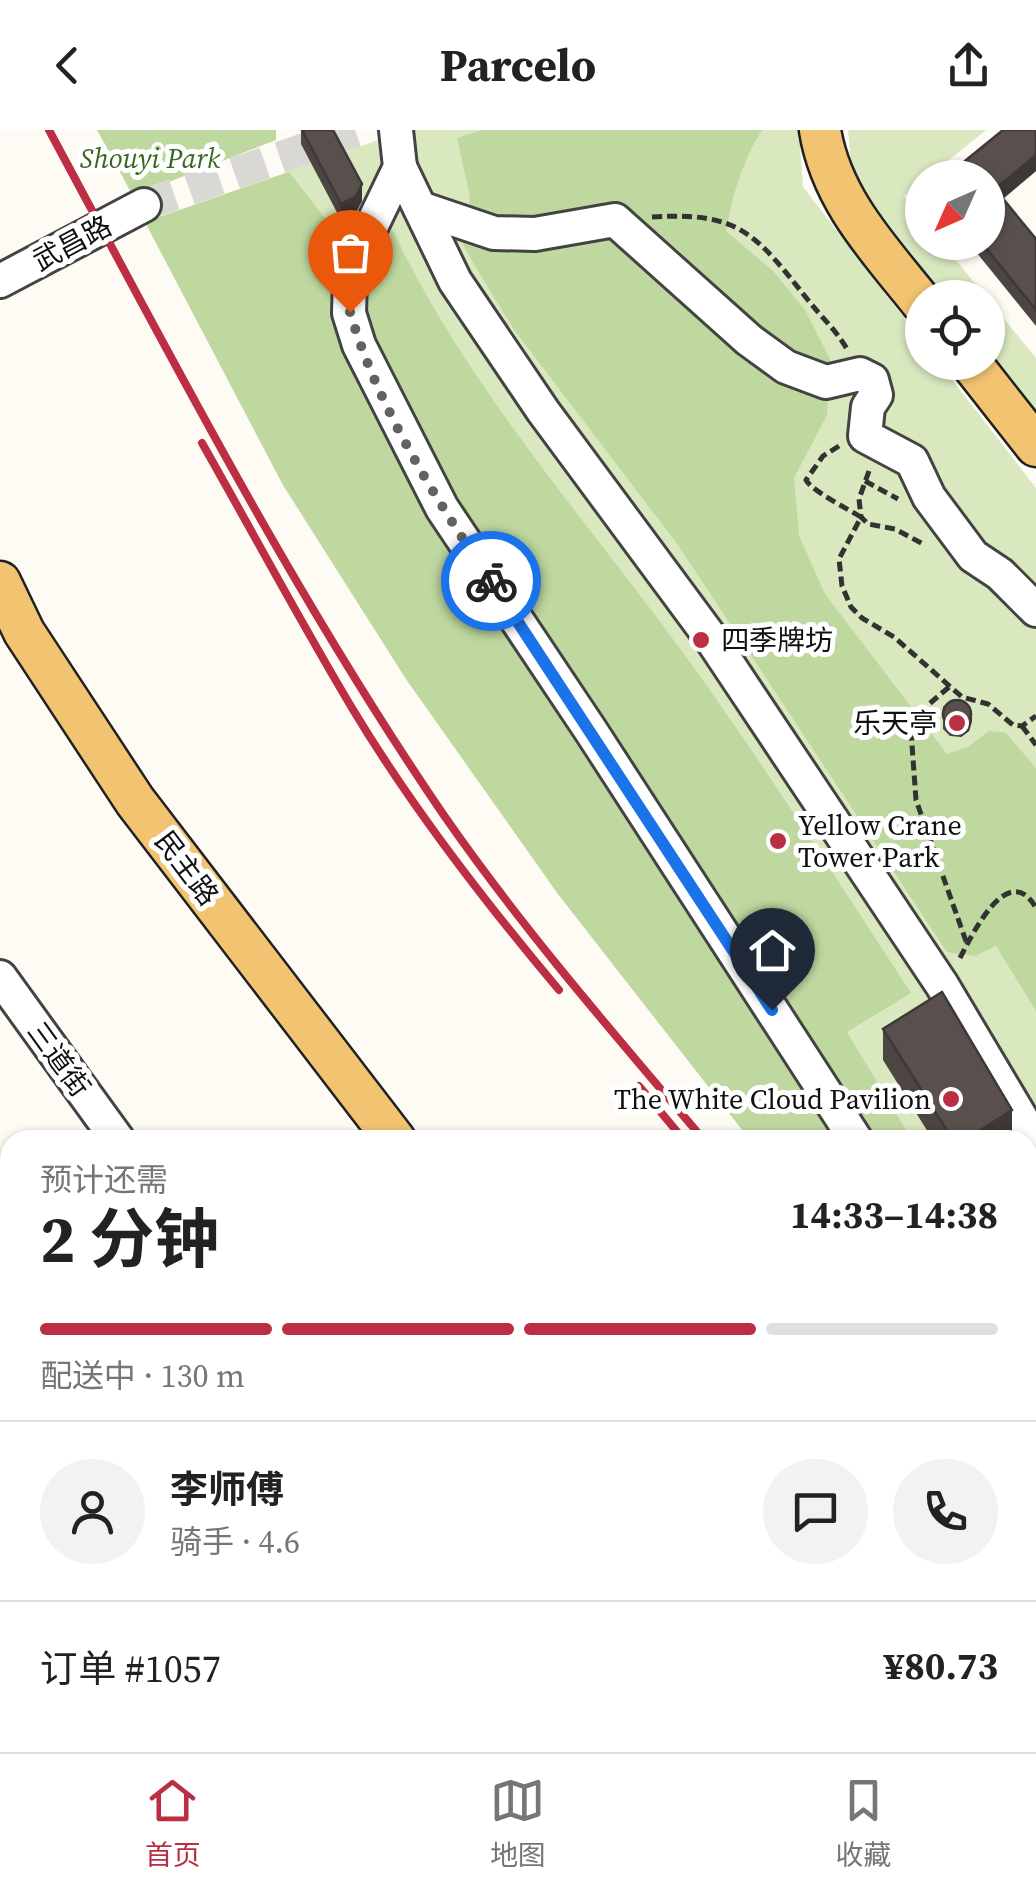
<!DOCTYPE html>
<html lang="zh">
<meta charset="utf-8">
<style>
body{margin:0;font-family:"Source Serif 4","Noto Sans SC",serif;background:#f2f2f2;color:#222;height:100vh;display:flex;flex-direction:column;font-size:38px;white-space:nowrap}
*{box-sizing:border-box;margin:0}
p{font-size:32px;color:#767676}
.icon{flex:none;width:55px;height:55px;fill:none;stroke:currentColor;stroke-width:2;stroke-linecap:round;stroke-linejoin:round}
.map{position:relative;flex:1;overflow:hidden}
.details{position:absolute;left:0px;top:1000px;width:1038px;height:622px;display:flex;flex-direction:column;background:#fff;border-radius:30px 30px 0 0;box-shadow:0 2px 8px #0004}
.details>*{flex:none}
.needle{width:65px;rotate:225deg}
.tools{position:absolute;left:905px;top:30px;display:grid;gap:20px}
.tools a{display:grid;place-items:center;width:100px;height:100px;border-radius:50%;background:#fff;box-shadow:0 2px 8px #0004;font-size:50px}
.pin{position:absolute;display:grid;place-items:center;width:85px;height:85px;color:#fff;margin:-102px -42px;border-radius:50% 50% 50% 0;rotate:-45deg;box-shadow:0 0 10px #0007}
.pin .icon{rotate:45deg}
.courier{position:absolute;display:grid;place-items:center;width:100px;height:100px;margin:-50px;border:8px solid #1a73e8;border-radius:50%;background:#fff;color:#222;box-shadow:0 2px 12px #0007}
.overview em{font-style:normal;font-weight:700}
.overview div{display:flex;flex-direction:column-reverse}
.overview{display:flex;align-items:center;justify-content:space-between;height:170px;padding:0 40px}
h1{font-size:65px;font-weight:700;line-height:75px}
.bar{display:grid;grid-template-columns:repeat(4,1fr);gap:15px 10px;align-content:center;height:120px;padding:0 40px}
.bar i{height:12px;border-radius:8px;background:#e0e0e0}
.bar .on{background:#bb2e44}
.bar p{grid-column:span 4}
.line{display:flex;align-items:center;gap:25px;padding:0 40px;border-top:2px solid #e0e0e0}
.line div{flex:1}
.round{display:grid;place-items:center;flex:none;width:105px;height:105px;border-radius:52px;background:#f2f2f2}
header{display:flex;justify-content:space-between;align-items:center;height:130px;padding:0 40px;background:#fff;font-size:45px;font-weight:700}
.tabs{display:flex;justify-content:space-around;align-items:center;height:140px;border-top:2px solid #e0e0e0;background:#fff;font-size:28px;color:#767676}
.tabs a{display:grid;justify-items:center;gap:5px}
.tabs .on{color:#bb2e44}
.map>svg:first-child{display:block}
.green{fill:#d9e8bf}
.forest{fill:#bfd89f}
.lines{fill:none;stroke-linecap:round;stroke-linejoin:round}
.minor-tunnel{stroke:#dad8d3;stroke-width:32;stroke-dasharray:32 16;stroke-linecap:butt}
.minor-casing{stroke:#434343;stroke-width:38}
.major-casing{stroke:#212121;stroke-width:45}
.path{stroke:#323232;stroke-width:5;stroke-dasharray:10 5;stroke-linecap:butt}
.minor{stroke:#fff;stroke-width:32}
.major{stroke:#f2c471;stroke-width:40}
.rail{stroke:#bb2e44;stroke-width:8}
.wall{fill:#4d4542}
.shaded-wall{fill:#3e3836}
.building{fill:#59504d;stroke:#3e3836;stroke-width:2.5}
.done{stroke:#636260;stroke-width:10;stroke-dasharray:0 18}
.route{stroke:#1a73e8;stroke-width:12}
.poi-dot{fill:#bb2e44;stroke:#fff;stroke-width:4}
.labels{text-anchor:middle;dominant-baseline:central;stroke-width:10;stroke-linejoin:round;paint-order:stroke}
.park-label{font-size:28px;font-style:italic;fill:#386623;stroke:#fff}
.street-label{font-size:28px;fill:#101010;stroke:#fff}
.poi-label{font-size:28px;fill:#101010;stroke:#fff;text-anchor:start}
</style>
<header><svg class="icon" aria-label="back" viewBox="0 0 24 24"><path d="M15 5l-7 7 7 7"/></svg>Parcelo<svg class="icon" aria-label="share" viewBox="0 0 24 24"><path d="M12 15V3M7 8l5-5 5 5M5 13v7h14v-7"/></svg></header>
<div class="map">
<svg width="1036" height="1622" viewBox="0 0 1036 1622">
<rect width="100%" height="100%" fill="#fefbf5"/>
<g class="green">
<polygon points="407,0 799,0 803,57 922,211 922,232 939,233 1036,358 1036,1360 1028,1349 1028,1010 750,1010 558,764 406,549 283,355 145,92"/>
<polygon points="848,0 986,0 904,66 922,89 922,112 942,113 986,167 944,167 852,46"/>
<polygon points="988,169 1036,228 1036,285 988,223"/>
</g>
<g class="forest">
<polygon points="97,0 276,0 276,10 133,66"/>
<path d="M 482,0 L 762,0 C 742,32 733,64 726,101 L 773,141 L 805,180 L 830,229 L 827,285 L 794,348 L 799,406 L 825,464 L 947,624 L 968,617 L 989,601 L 1006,603 L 1036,638 L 1036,881 L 996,816 L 975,826 L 947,822 L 678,415 L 515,201 L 484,151 L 463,115 L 470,67 L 457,8 Z"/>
<path d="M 289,42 L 342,110 L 393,101 C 466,255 583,386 684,524 C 764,634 837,750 911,863 L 847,902 L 912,1010 L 750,1010 L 558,764 L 406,549 L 283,355 L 145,92 Z"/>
<polygon points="1029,1050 1036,1058 1036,1334 1028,1328"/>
</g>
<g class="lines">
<polyline class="minor-tunnel" points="144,75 359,0"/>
<defs>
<g id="minor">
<polyline points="396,0 400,37 359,122 350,149 349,183 359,215 442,378 591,601 856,1010"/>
<polyline points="400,37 455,151 543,281 708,504 942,855 1036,1013"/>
<polyline points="420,78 494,103 535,104 615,90 749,210 786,237 826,252 860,244 872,250 876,265 868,277 865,306 912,331 929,367 973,426 1000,444 1036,480"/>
<polyline points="0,151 144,75"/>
<polyline points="0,847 118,1010"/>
<polyline points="1028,1224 1036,1233"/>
<polyline points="558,1612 565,1622"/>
</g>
<g id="major">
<path d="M 820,0 C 831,70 880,120 922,173"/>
<polyline points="970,232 1036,316"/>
<polyline points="0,452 24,502 135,671 395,1010"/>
<polyline points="816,1612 823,1622"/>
<polyline points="851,1612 858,1622"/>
</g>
</defs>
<use href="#minor" class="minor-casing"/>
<use href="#major" class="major-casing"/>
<g class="path">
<path d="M 652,87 C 741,81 757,106 808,170 C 822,188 836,200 847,219"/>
<path d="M 839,316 L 823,326 L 806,350 C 812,361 848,379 861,387 L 839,429 L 842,456 L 851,477 L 862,488 L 894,507 L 962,567 L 988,574 L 1013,595 L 1022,596 L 1036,586"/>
<polyline points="869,341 859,369 861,387 868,394 895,399 923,414"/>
<polyline points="865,351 898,369"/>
<polyline points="949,557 914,587 911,601 916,670 967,814"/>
<polyline points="1022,596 1036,615"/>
<path d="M 960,828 C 971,807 1008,728 1036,778"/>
</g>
<use href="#minor" class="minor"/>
<use href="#major" class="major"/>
<g class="rail">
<path d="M 49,0 C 173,231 295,467 443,684 C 522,798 614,904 704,1010"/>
<path d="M 202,313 C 252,401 300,491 352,578 C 412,678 484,771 559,860"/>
<polyline points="639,956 684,1010"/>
<polyline points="1028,1393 1036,1403"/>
<polyline points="1028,1417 1036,1427"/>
</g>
</g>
<g class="wall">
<polygon points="301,0 333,0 362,71 356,82 341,90 301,14"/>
<polygon points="1036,0 1036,41 1003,69 1036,109 1036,209 1036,196 968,112 988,112 988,48"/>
<polygon points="943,576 972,591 969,601 961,607 950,606 943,599"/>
<polygon points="883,899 1012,1010 933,1010 883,930"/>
<polygon points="385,1612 480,1612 487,1622 392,1622"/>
<polygon points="933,1612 1028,1612 1036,1622 940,1622"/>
</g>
<g class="shaded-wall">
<polygon points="1036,25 1036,41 995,75 995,59"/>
<polygon points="362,54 362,71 356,82 341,90 341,74"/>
<polygon points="972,583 972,591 969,601 961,607 961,598"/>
<polygon points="1012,980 1012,1010 965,1010"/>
<polygon points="964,1612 966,1612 966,1622 958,1622 958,1617"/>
</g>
<g class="building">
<polygon points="302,0 333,0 362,54 356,66 341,74"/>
<polygon points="1003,0 1036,0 1036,25 995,59 1036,109 1036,180 981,112 988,112 988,48 944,48"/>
<circle cx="957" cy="584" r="14"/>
<polygon points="942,862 1012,980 965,1010 953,1010 883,899"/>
<polygon points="1028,1611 1036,1622 975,1622 968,1612 1028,1612"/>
<polygon points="408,1612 480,1612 487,1622 415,1622"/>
</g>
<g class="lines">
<path class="done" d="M 350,182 C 377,276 436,370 491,451"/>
<polyline class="route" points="491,451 772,880"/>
</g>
<g class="poi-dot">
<circle cx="701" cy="510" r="10"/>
<circle cx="957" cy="593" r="10"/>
<circle cx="778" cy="711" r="10"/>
<circle cx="951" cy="969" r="10"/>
</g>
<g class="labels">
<g class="park-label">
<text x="150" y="28">Shouyi Park</text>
</g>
<g class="street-label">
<text transform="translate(72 113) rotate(-28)">武昌路</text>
<text transform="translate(187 738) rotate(53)">民主路</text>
<text transform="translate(59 929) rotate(54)">三道街</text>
</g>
<g class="poi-label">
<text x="721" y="510">四季牌坊</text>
<text x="937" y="593" text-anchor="end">乐天亭</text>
<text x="798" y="695">Yellow Crane<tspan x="798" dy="32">Tower Park</tspan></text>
<text x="931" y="969" text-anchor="end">The White Cloud Pavilion</text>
</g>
</g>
</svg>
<div class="tools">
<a><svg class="needle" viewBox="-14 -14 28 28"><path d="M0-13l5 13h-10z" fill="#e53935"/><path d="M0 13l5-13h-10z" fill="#767676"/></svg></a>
<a><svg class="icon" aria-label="locate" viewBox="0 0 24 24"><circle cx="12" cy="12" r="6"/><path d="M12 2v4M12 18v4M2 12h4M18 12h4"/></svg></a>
</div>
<div class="pin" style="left:350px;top:182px;background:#ea580c"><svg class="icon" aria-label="bag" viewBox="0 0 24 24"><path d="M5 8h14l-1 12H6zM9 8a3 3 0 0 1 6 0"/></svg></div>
<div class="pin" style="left:772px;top:880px;background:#1f2937"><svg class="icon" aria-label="home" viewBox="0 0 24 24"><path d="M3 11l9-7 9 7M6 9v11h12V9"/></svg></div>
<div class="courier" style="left:491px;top:451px"><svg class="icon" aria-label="bike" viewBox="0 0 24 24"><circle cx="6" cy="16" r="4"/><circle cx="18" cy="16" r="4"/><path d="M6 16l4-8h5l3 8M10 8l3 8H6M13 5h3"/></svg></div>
<section class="details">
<div class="overview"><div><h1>2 分钟</h1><p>预计还需</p></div><em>14:33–14:38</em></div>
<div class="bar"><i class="on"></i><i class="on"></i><i class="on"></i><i></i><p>配送中 · 130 m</p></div>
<div class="line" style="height:180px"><a class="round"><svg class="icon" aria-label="person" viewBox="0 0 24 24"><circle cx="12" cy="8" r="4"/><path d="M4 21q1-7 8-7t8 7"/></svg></a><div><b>李师傅</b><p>骑手 · 4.6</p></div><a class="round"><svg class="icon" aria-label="chat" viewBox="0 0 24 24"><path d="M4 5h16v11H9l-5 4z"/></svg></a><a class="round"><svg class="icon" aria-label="phone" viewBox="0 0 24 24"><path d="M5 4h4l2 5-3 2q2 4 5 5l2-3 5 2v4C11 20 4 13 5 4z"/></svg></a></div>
<div class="line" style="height:130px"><div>订单 #1057</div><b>¥80.73</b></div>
</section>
</div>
<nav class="tabs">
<a class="on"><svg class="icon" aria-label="home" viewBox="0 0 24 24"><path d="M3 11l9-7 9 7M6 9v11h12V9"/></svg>首页</a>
<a><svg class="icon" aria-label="map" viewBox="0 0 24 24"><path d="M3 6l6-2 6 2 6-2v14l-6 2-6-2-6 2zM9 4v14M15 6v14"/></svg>地图</a>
<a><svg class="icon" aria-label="saved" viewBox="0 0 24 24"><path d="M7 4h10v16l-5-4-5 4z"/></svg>收藏</a>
</nav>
